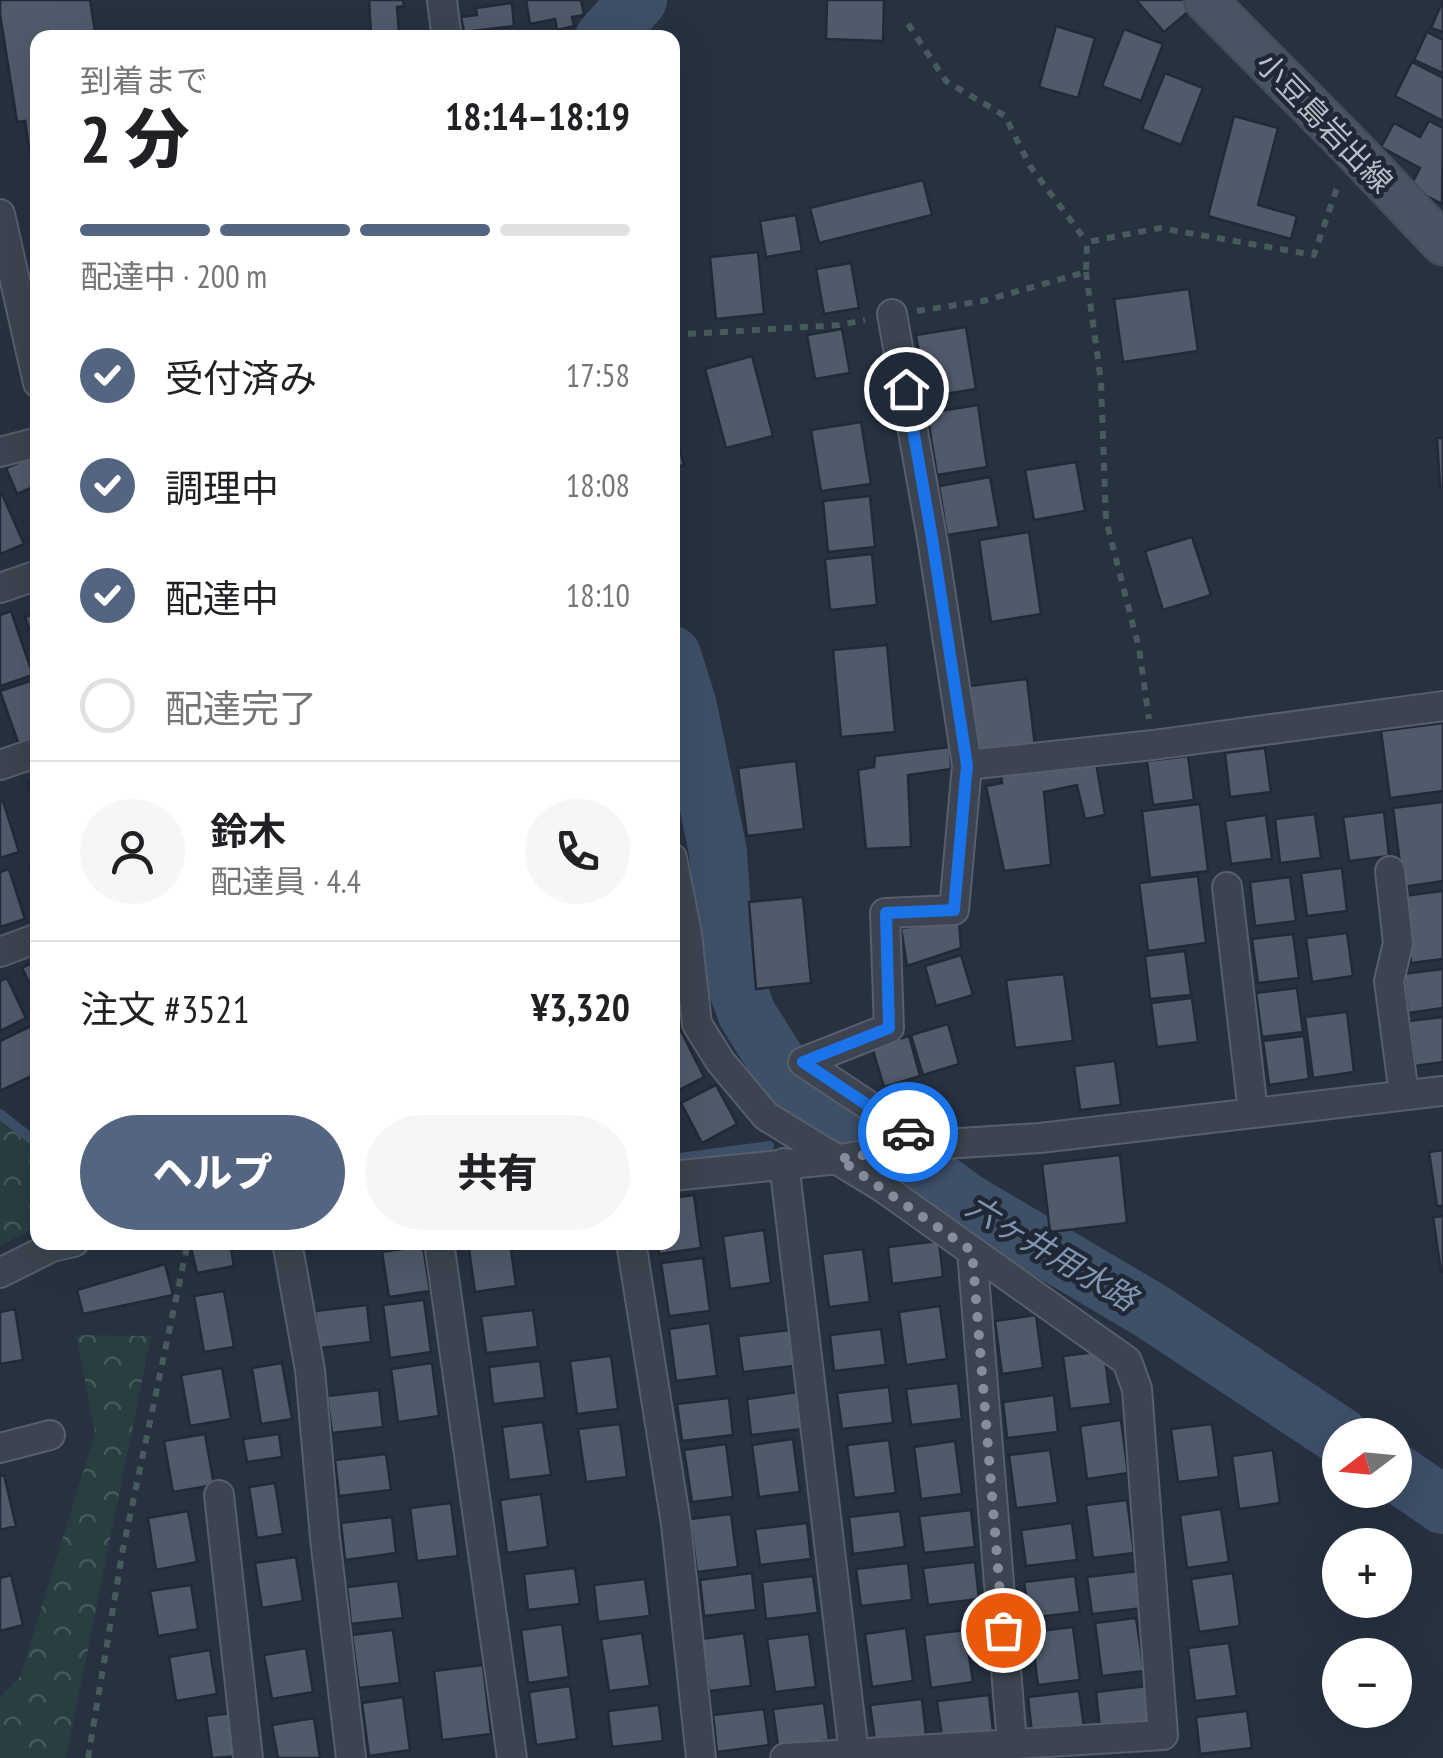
<!DOCTYPE html>
<html lang="ja">
<meta charset="utf-8">
<style>
body{margin:0;font-family:"PT Sans Narrow","Noto Sans JP",sans-serif;background:#f6f6f6;color:#202124;height:100vh;display:flex;flex-direction:column;font-size:38px;white-space:nowrap}
*{box-sizing:border-box;margin:0}
p{font-size:32px;color:#757577}
.icon{flex:none;width:55px;height:55px;fill:none;stroke:currentColor;stroke-width:2;stroke-linecap:round;stroke-linejoin:round}
.map{position:relative;flex:1;overflow:hidden}
.panel{position:absolute;left:30px;top:30px;width:650px;height:1220px;display:flex;flex-direction:column;background:#fff;border-radius:20px;box-shadow:0 10px 40px #0002}
.panel>*{flex:none}
.needle{width:65px;rotate:254deg}
.fabs{position:absolute;left:1322px;top:1418px;display:grid;gap:20px}
.fabs a{display:grid;place-items:center;width:90px;height:90px;border-radius:50%;background:#fff;box-shadow:0 10px 40px #0002;font-size:50px}
.pin{position:absolute;display:grid;place-items:center;width:85px;height:85px;color:#fff;margin:-42px;border:5px solid #fff;border-radius:50%;box-shadow:0 2px 10px #0007}
.courier{position:absolute;display:grid;place-items:center;width:100px;height:100px;margin:-50px;border:8px solid #1a73e8;border-radius:50%;background:#fff;color:#222;box-shadow:0 2px 12px #0007}
.overview em{font-style:normal;font-weight:800}
.overview div{display:flex;flex-direction:column-reverse}
.overview{display:flex;align-items:center;justify-content:space-between;height:170px;padding:0 50px}
h1{font-size:65px;font-weight:800;line-height:75px}
.bar{display:grid;grid-template-columns:repeat(4,1fr);gap:15px 10px;align-content:center;height:120px;padding:0 50px}
.bar i{height:12px;border-radius:8px;background:#e0e0e0}
.bar .active{background:#546581}
.bar p{grid-column:span 4}
.line{display:flex;align-items:center;gap:25px;padding:0 50px;border-top:2px solid #e0e0e0}
.line div{flex:1}
.round{display:grid;place-items:center;flex:none;width:105px;height:105px;border-radius:52px;background:#f6f6f6}
ol{padding:0 50px;list-style:none}
li{display:flex;align-items:center;gap:30px;height:110px}
li p{margin-inline-start:auto}
li .icon{padding:10px;border-radius:50%;background:#546581;color:#fff;stroke-width:4}
li:last-child{color:#757577}
li i{width:55px;height:55px;border:5px solid #e0e0e0;border-radius:50%}
.cta{display:flex;gap:20px;margin-top:auto;padding:20px 50px}
.cta a{flex:1;height:115px;border-radius:60px;background:#546581;color:#fff;font-size:40px;font-weight:800;line-height:115px;text-align:center}
.cta a+a{background:#f6f6f6;color:#202124}
.map>svg:first-child{display:block}
.forest{fill:url(#forest-crowns)}
.lines{fill:none;stroke-linecap:round;stroke-linejoin:round}
.stream{stroke:#3e4f68;stroke-width:10}
.river{stroke:#3e4f68;stroke-width:58}
.building{fill:#515a6b;stroke:#222a37;stroke-width:2.5}
.minor-casing{stroke:#565f6a;stroke-width:32}
.secondary-casing{stroke:#454d59;stroke-width:45}
.path{stroke:#475b5e;stroke-width:6;stroke-dasharray:8 8;stroke-linecap:butt}
.minor{stroke:#3b4450;stroke-width:28}
.secondary{stroke:#4a5363;stroke-width:40}
.done{stroke:#858d9a;stroke-width:10;stroke-dasharray:0 18}
.route{stroke:#1a73e8;stroke-width:12}
.labels{text-anchor:middle;dominant-baseline:central;stroke-width:9;stroke-linejoin:round;paint-order:stroke}
.street-label{font-size:30px;fill:#b8bfca;stroke:#202835}
.water-label{font-size:32px;font-style:italic;fill:#8195b0;stroke:#202835}
</style>
<div class="map">
<svg width="1443" height="1758" viewBox="0 0 1443 1758">
<defs>
<pattern id="forest-crowns" width="20" height="18" patternUnits="userSpaceOnUse" patternTransform="scale(2.5)"><rect width="20" height="18" fill="#293e41"/><path d="M2 6a3 3 0 1 1 6 0M12 15a3 3 0 1 1 6 0" fill="none" stroke="#46585b"/></pattern>
</defs>
<rect width="100%" height="100%" fill="#273140"/>
<g class="forest">
<polygon points="0,1119 38,1148 37,1226 0,1246"/>
<polygon points="76,1335 151,1336 66,1758 0,1758 0,1697 20,1677 95,1433"/>
</g>
<g class="lines">
<g class="stream">
<polyline points="0,1114 38,1144"/>
<polyline points="672,1159 769,1146"/>
</g>
<g class="river">
<polyline points="604,38 638,0"/>
<polyline points="672,655 688,706 718,852 725,955 747,1014 788,1079 860,1124 965,1201 1151,1311 1340,1436"/>
<polyline points="1395,1472 1443,1505"/>
</g>
</g>
<g class="building">
<polygon points="0,0 90,0 96,38 38,38 38,207 25,121 17,122 0,14"/>
<polygon points="369,0 403,0 404,6 397,7 399,32 371,34"/>
<polygon points="526,0 581,0 584,15 572,17 574,26 557,30 555,19 530,24"/>
<polygon points="827,0 884,0 883,41 826,39"/>
<polygon points="1136,0 1190,0 1195,6 1164,32"/>
<polygon points="1443,0 1443,32 1431,28"/>
<polygon points="512,3 514,26 464,32 461,17 477,15 476,8"/>
<polygon points="1056,26 1095,38 1078,98 1039,87"/>
<polygon points="1124,29 1163,44 1141,101 1102,86"/>
<polygon points="1427,32 1443,40 1443,73 1414,60"/>
<polygon points="1412,62 1443,78 1443,121 1395,96"/>
<polygon points="1165,73 1203,88 1181,145 1142,129"/>
<polygon points="1234,116 1278,128 1258,205 1297,216 1291,239 1208,216"/>
<polygon points="1429,121 1443,128 1442,204 1410,187 1420,168 1381,147 1394,123 1420,137"/>
<polygon points="923,180 932,215 819,243 810,208"/>
<polygon points="796,215 802,251 766,257 760,221"/>
<polygon points="758,252 764,314 716,319 710,257"/>
<polygon points="851,263 859,308 824,314 816,269"/>
<polygon points="1189,289 1198,351 1123,362 1114,299"/>
<polygon points="966,327 976,389 926,397 916,335"/>
<polygon points="842,329 850,373 815,379 807,335"/>
<polygon points="752,356 773,436 726,448 705,369"/>
<polygon points="978,405 987,467 937,475 927,413"/>
<polygon points="861,422 871,484 821,491 811,430"/>
<polygon points="672,423 684,465 672,468"/>
<polygon points="1437,438 1443,438 1443,487 1440,487"/>
<polygon points="38,454 38,485 17,494 6,468"/>
<polygon points="1076,462 1085,511 1034,520 1025,470"/>
<polygon points="990,477 999,527 947,535 939,486"/>
<polygon points="2,494 24,544 0,554 0,495"/>
<polygon points="870,496 875,547 828,552 823,501"/>
<polygon points="1029,532 1041,614 991,622 979,540"/>
<polygon points="1192,537 1211,595 1163,610 1145,551"/>
<polygon points="872,554 877,605 830,610 825,559"/>
<polygon points="11,611 33,675 0,686 0,615"/>
<polygon points="38,613 38,654 25,617"/>
<polygon points="887,645 895,732 841,737 833,650"/>
<polygon points="36,679 38,742 20,748 0,691"/>
<polygon points="1027,679 1035,746 977,753 969,686"/>
<polygon points="1443,723 1443,791 1390,798 1381,731"/>
<polygon points="950,747 951,769 908,775 911,847 866,849 858,770 874,767 875,756"/>
<polygon points="1265,748 1271,792 1230,797 1225,753"/>
<polygon points="1188,756 1194,800 1153,805 1147,761"/>
<polygon points="796,761 804,829 747,836 738,768"/>
<polygon points="1096,763 1105,815 1085,819 1077,785 1044,792 1051,865 1004,871 986,786 1002,783 1001,775"/>
<polygon points="38,780 38,812 28,783"/>
<polygon points="3,801 19,852 0,858 0,802"/>
<polygon points="1443,802 1443,881 1403,887 1393,808"/>
<polygon points="1200,804 1208,871 1150,878 1142,811"/>
<polygon points="1384,812 1389,856 1349,861 1343,817"/>
<polygon points="1315,814 1321,858 1280,863 1275,819"/>
<polygon points="1266,815 1272,859 1231,864 1225,821"/>
<polygon points="38,862 38,893 29,865"/>
<polygon points="1342,868 1347,911 1307,916 1301,873"/>
<polygon points="9,869 25,919 0,927 0,872"/>
<polygon points="1198,876 1206,943 1148,951 1139,883"/>
<polygon points="1290,877 1296,921 1255,926 1250,882"/>
<polygon points="1443,891 1443,959 1411,963 1403,896"/>
<polygon points="803,897 811,983 756,989 749,902"/>
<polygon points="959,921 961,948 907,966 901,928"/>
<polygon points="1347,933 1353,976 1312,982 1306,938"/>
<polygon points="1293,934 1299,978 1258,983 1252,939"/>
<polygon points="1185,951 1191,995 1150,999 1145,956"/>
<polygon points="961,955 973,995 936,1006 925,966"/>
<polygon points="38,960 38,1000 22,968"/>
<polygon points="1443,969 1443,1008 1408,1013 1403,974"/>
<polygon points="1064,974 1073,1041 1015,1048 1006,980"/>
<polygon points="7,978 26,1018 0,1031 0,981"/>
<polygon points="1297,988 1303,1032 1262,1037 1256,993"/>
<polygon points="1192,998 1198,1042 1157,1047 1151,1003"/>
<polygon points="1347,1012 1354,1072 1313,1078 1305,1017"/>
<polygon points="1443,1017 1443,1062 1415,1066 1409,1021"/>
<polygon points="676,1021 704,1077 675,1092 672,1086 672,1023"/>
<polygon points="948,1024 959,1064 923,1075 911,1035"/>
<polygon points="31,1026 38,1038 38,1073 0,1091 0,1041"/>
<polygon points="909,1036 920,1076 884,1087 872,1047"/>
<polygon points="1304,1036 1309,1079 1269,1085 1263,1041"/>
<polygon points="1115,1061 1121,1105 1080,1110 1074,1066"/>
<polygon points="716,1085 737,1124 702,1143 681,1103"/>
<polygon points="1443,1150 1443,1206 1437,1206 1429,1152"/>
<polygon points="1120,1155 1127,1223 1050,1232 1042,1164"/>
<polygon points="694,1195 701,1248 659,1254 658,1242 672,1242 672,1198"/>
<polygon points="1443,1216 1443,1271 1441,1272 1433,1217"/>
<polygon points="764,1230 771,1283 730,1289 723,1236"/>
<polygon points="939,1241 943,1277 892,1284 888,1247"/>
<polygon points="216,1242 230,1242 234,1266 197,1273 191,1248"/>
<polygon points="468,1242 510,1242 516,1286 475,1292"/>
<polygon points="423,1246 430,1291 389,1297 382,1252"/>
<polygon points="863,1249 870,1302 829,1307 822,1254"/>
<polygon points="703,1258 710,1311 669,1316 661,1263"/>
<polygon points="165,1264 173,1295 83,1314 77,1290"/>
<polygon points="224,1291 234,1347 204,1352 194,1296"/>
<polygon points="424,1300 431,1352 390,1358 383,1305"/>
<polygon points="367,1305 371,1342 320,1348 315,1311"/>
<polygon points="940,1306 947,1359 906,1365 899,1312"/>
<polygon points="15,1309 23,1360 0,1364 0,1312"/>
<polygon points="533,1310 538,1347 486,1353 481,1316"/>
<polygon points="1036,1315 1043,1368 1002,1374 995,1321"/>
<polygon points="710,1323 717,1376 676,1381 669,1329"/>
<polygon points="881,1329 886,1365 834,1371 830,1335"/>
<polygon points="790,1330 794,1366 743,1372 738,1336"/>
<polygon points="1104,1351 1111,1404 1070,1409 1063,1356"/>
<polygon points="611,1356 618,1409 577,1414 570,1361"/>
<polygon points="540,1361 545,1398 493,1404 489,1367"/>
<polygon points="282,1363 292,1419 261,1424 252,1368"/>
<polygon points="432,1363 439,1416 398,1422 391,1369"/>
<polygon points="222,1368 231,1419 190,1426 181,1375"/>
<polygon points="958,1383 962,1419 911,1425 906,1389"/>
<polygon points="889,1387 893,1423 842,1429 837,1393"/>
<polygon points="379,1390 383,1427 332,1433 327,1396"/>
<polygon points="798,1392 802,1429 751,1435 747,1399"/>
<polygon points="1054,1395 1058,1432 1007,1438 1003,1402"/>
<polygon points="729,1398 733,1435 682,1441 677,1404"/>
<polygon points="1121,1420 1128,1473 1087,1479 1080,1426"/>
<polygon points="543,1422 551,1475 509,1480 502,1427"/>
<polygon points="620,1424 627,1477 586,1482 578,1429"/>
<polygon points="1212,1424 1219,1477 1178,1482 1171,1429"/>
<polygon points="205,1434 214,1485 173,1492 164,1441"/>
<polygon points="279,1434 282,1457 247,1462 243,1439"/>
<polygon points="793,1439 800,1492 759,1497 752,1445"/>
<polygon points="889,1440 896,1493 854,1498 847,1445"/>
<polygon points="955,1441 962,1494 921,1499 914,1447"/>
<polygon points="726,1444 733,1497 692,1502 684,1450"/>
<polygon points="1050,1450 1058,1503 1016,1508 1009,1455"/>
<polygon points="1273,1450 1280,1503 1239,1509 1232,1456"/>
<polygon points="386,1454 391,1490 339,1496 335,1460"/>
<polygon points="4,1475 16,1526 0,1530 0,1476"/>
<polygon points="275,1483 283,1534 257,1538 249,1487"/>
<polygon points="541,1494 548,1547 507,1553 500,1500"/>
<polygon points="1127,1500 1134,1553 1093,1558 1086,1505"/>
<polygon points="451,1503 458,1556 417,1561 410,1508"/>
<polygon points="1221,1509 1229,1562 1187,1568 1180,1515"/>
<polygon points="971,1510 975,1547 924,1553 919,1516"/>
<polygon points="188,1511 197,1562 156,1570 148,1518"/>
<polygon points="900,1511 905,1547 853,1554 849,1517"/>
<polygon points="731,1514 738,1567 697,1572 690,1519"/>
<polygon points="392,1517 396,1553 345,1560 341,1523"/>
<polygon points="807,1523 811,1559 760,1565 755,1529"/>
<polygon points="1072,1523 1077,1560 1026,1566 1021,1530"/>
<polygon points="296,1557 303,1601 262,1608 255,1563"/>
<polygon points="975,1562 979,1599 928,1605 923,1568"/>
<polygon points="908,1563 912,1600 861,1606 856,1569"/>
<polygon points="575,1568 580,1604 528,1610 524,1574"/>
<polygon points="1139,1571 1143,1608 1092,1614 1087,1577"/>
<polygon points="752,1573 756,1610 704,1616 700,1580"/>
<polygon points="1233,1573 1240,1626 1199,1632 1191,1579"/>
<polygon points="11,1575 23,1625 0,1631 0,1578"/>
<polygon points="813,1576 818,1613 766,1619 762,1582"/>
<polygon points="1075,1576 1080,1612 1029,1618 1024,1582"/>
<polygon points="645,1579 650,1616 598,1622 594,1585"/>
<polygon points="398,1581 403,1618 351,1624 347,1587"/>
<polygon points="191,1585 198,1629 158,1636 150,1591"/>
<polygon points="1136,1618 1144,1671 1102,1676 1095,1623"/>
<polygon points="562,1624 569,1677 528,1683 521,1630"/>
<polygon points="1073,1627 1080,1680 1038,1685 1031,1632"/>
<polygon points="906,1628 913,1681 872,1687 865,1634"/>
<polygon points="393,1630 400,1683 359,1688 352,1635"/>
<polygon points="965,1630 973,1682 931,1688 924,1635"/>
<polygon points="642,1633 650,1686 609,1691 601,1639"/>
<polygon points="744,1633 751,1686 709,1691 702,1639"/>
<polygon points="809,1634 816,1687 775,1692 767,1639"/>
<polygon points="1229,1643 1237,1696 1195,1701 1188,1648"/>
<polygon points="306,1648 313,1692 272,1699 264,1655"/>
<polygon points="210,1650 217,1694 176,1701 169,1657"/>
<polygon points="483,1665 491,1734 442,1740 434,1671"/>
<polygon points="570,1686 577,1739 536,1745 529,1692"/>
<polygon points="1147,1686 1152,1723 1100,1729 1096,1692"/>
<polygon points="1079,1691 1084,1727 1032,1733 1028,1697"/>
<polygon points="989,1695 993,1731 942,1737 937,1701"/>
<polygon points="403,1697 410,1750 369,1756 362,1703"/>
<polygon points="922,1699 926,1735 875,1741 870,1705"/>
<polygon points="824,1703 829,1740 778,1746 773,1709"/>
<polygon points="659,1705 663,1741 612,1747 608,1711"/>
<polygon points="764,1709 769,1745 717,1752 713,1715"/>
<polygon points="1247,1711 1252,1748 1200,1754 1196,1717"/>
<polygon points="233,1713 240,1756 212,1758 206,1716"/>
<polygon points="314,1718 320,1758 278,1758 272,1725"/>
</g>
<g class="lines">
<defs>
<g id="minor">
<polyline points="442,0 446,32"/>
<polyline points="0,214 38,383"/>
<polyline points="892,314 932,538 967,765 954,910 885,913 889,1028 803,1062 928,1145"/>
<polyline points="0,452 38,442"/>
<polyline points="0,588 38,575"/>
<polyline points="0,765 38,752"/>
<polyline points="967,765 1153,745 1443,706"/>
<polyline points="672,858 687,934 697,1024 720,1061 766,1116 882,1187 1127,1361 1137,1389 1163,1735 785,1758"/>
<polyline points="1390,871 1398,943 1389,981 1404,1095"/>
<polyline points="1227,887 1253,1112"/>
<polyline points="0,952 38,938"/>
<polyline points="784,1163 854,1753"/>
<polyline points="672,1176 839,1159 928,1145 1040,1138 1443,1091"/>
<polyline points="287,1242 310,1370 325,1538 351,1758"/>
<polyline points="439,1242 512,1758"/>
<polyline points="631,1242 676,1524 701,1758"/>
<polyline points="972,1251 1012,1743"/>
<polyline points="0,1273 52,1247 74,1242"/>
<polyline points="0,1448 50,1435"/>
<polyline points="219,1495 248,1758"/>
</g>
<polyline id="secondary" points="1205,0 1351,147 1443,244"/>
</defs>
<use href="#minor" class="minor-casing"/>
<use href="#secondary" class="secondary-casing"/>
<g class="path">
<polyline points="908,24 946,81 1005,116 1030,166 1087,242"/>
<polyline points="1086,272 1101,382 1106,520 1139,648 1149,719"/>
<polyline points="917,311 983,301 1086,272 1087,242 1160,228 1314,255 1339,182"/>
<polyline points="672,335 839,325 865,320"/>
<polyline points="88,1758 123,1549 188,1242"/>
</g>
<use href="#minor" class="minor"/>
<use href="#secondary" class="secondary"/>
</g>
<g class="lines">
<polyline class="done" points="908,1132 928,1145 839,1159 972,1251 1003,1630"/>
<polyline class="route" points="906,389 932,538 967,765 954,910 886,913 889,1028 803,1062 908,1132"/>
</g>
<g class="labels">
<g class="street-label">
<text transform="translate(1325 122) rotate(46)">小豆島岩出線</text>
</g>
<g class="water-label">
<text transform="translate(1052 1252) rotate(31)">六ヶ井用水路</text>
</g>
</g>
</svg>
<div class="fabs">
<a><svg class="needle" viewBox="-14 -14 28 28"><path d="M0-13l5 13h-10z" fill="#e53935"/><path d="M0 13l5-13h-10z" fill="#757577"/></svg></a>
<a>+</a>
<a>−</a>
</div>
<div class="pin" style="left:1003px;top:1630px;background:#ea580c"><svg class="icon" aria-label="bag" viewBox="0 0 24 24"><path d="M5 8h14l-1 12H6zM9 8a3 3 0 0 1 6 0"/></svg></div>
<div class="pin" style="left:906px;top:389px;background:#1f2937"><svg class="icon" aria-label="home" viewBox="0 0 24 24"><path d="M3 11l9-7 9 7M6 9v11h12V9"/></svg></div>
<div class="courier" style="left:908px;top:1132px"><svg class="icon" aria-label="car" viewBox="0 0 24 24"><path d="M5 17H2v-5l4-1 3-4h7l3 4 3 1v5h-3M9 17h6M6 11h13"/><circle cx="7" cy="17" r="2"/><circle cx="17" cy="17" r="2"/></svg></div>
<section class="panel">
<div class="overview"><div><h1>2 分</h1><p>到着まで</p></div><em>18:14–18:19</em></div>
<div class="bar"><i class="active"></i><i class="active"></i><i class="active"></i><i></i><p>配達中 · 200 m</p></div>
<ol>
<li><svg class="icon" aria-label="check" viewBox="0 0 24 24"><path d="M5 12l5 5 9-10"/></svg>受付済み<p>17:58</p></li>
<li><svg class="icon" aria-label="check" viewBox="0 0 24 24"><path d="M5 12l5 5 9-10"/></svg>調理中<p>18:08</p></li>
<li><svg class="icon" aria-label="check" viewBox="0 0 24 24"><path d="M5 12l5 5 9-10"/></svg>配達中<p>18:10</p></li>
<li><i></i>配達完了</li>
</ol>
<div class="line" style="height:180px"><a class="round"><svg class="icon" aria-label="person" viewBox="0 0 24 24"><circle cx="12" cy="8" r="4"/><path d="M4 21q1-7 8-7t8 7"/></svg></a><div><b>鈴木</b><p>配達員 · 4.4</p></div><a class="round"><svg class="icon" aria-label="phone" viewBox="0 0 24 24"><path d="M5 4h4l2 5-3 2q2 4 5 5l2-3 5 2v4C11 20 4 13 5 4z"/></svg></a></div>
<div class="line" style="height:130px"><div>注文 #3521</div><b>¥3,320</b></div>
<div class="cta"><a>ヘルプ</a><a>共有</a></div>
</section>
</div>
